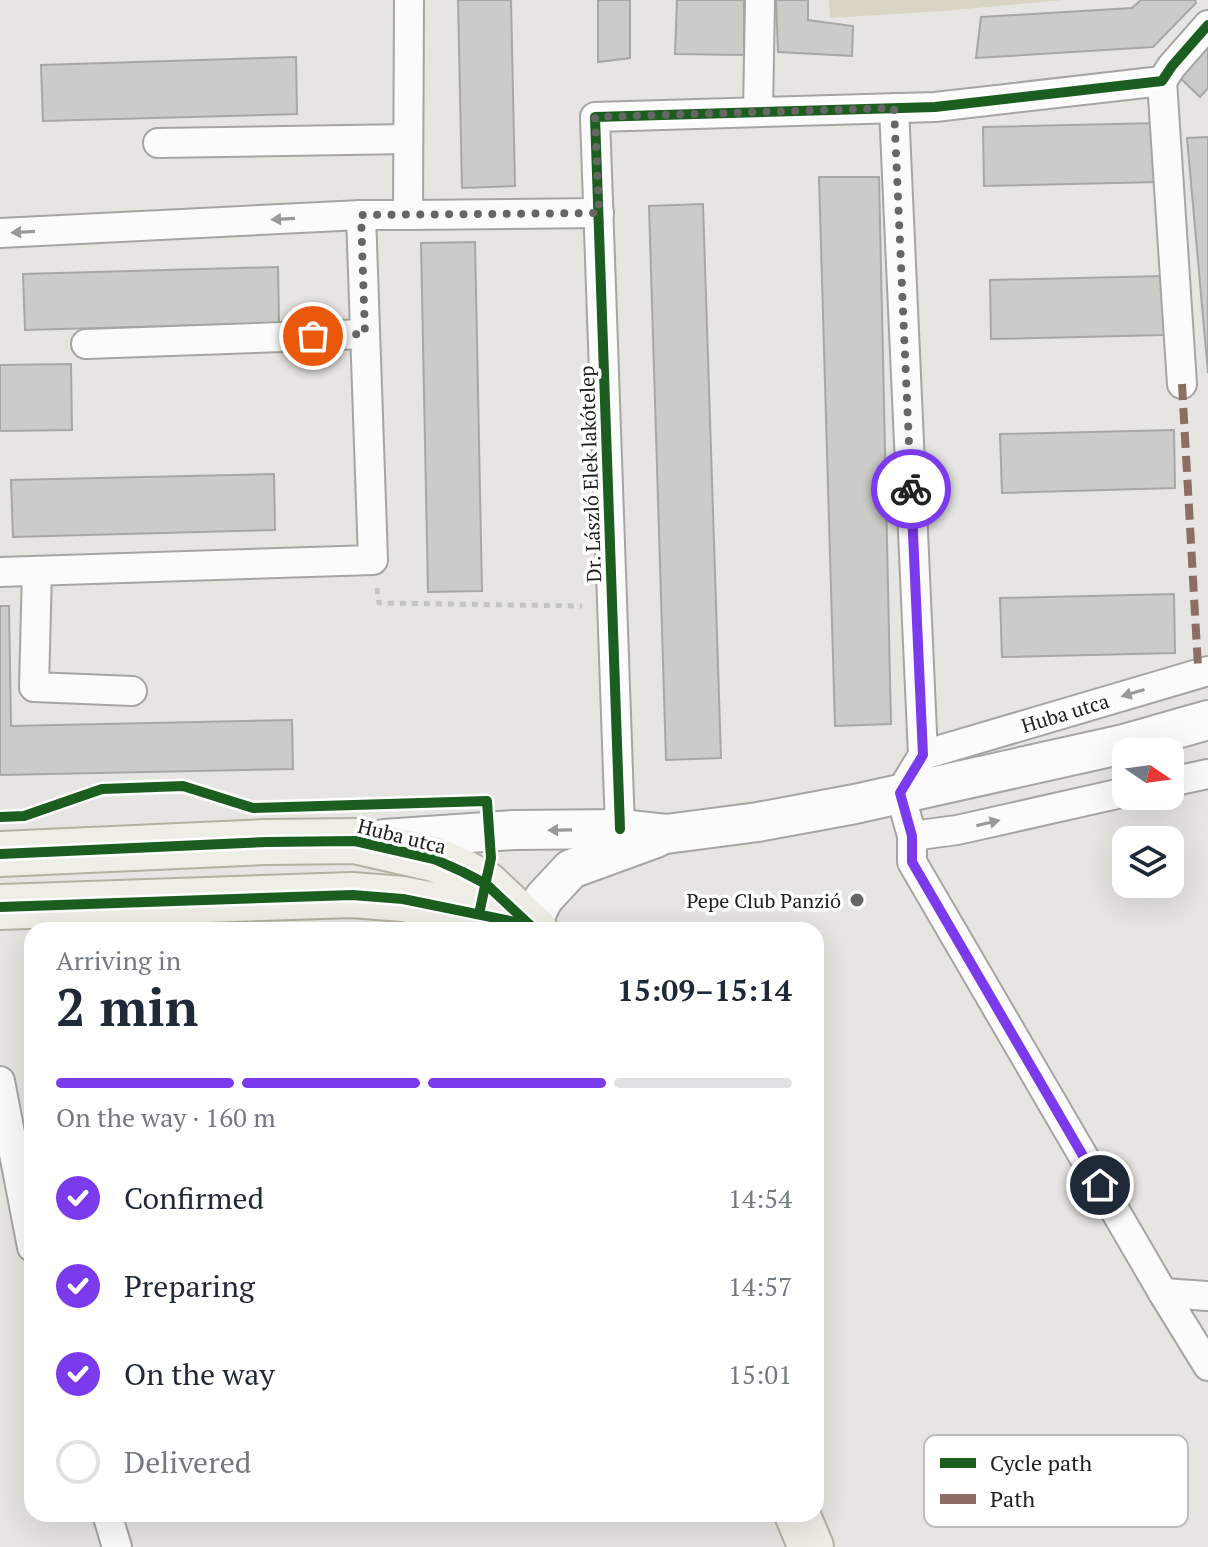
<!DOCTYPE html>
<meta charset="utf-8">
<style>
body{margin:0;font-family:"PT Serif",serif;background:#f6f6f7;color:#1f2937;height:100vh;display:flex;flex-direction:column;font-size:30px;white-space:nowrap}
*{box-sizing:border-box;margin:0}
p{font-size:26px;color:#747a83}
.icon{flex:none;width:44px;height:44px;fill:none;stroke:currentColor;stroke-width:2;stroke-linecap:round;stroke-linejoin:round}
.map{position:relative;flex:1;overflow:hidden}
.side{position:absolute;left:24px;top:922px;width:800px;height:600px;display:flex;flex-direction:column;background:#fff;border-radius:24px;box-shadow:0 8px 32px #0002}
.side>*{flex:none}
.needle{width:52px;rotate:103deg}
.buttons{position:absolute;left:1112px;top:738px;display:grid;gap:16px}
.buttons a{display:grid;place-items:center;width:72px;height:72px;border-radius:16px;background:#fff;box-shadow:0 8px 32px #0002;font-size:40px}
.pin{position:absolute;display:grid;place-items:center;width:68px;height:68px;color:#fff;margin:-34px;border:4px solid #fff;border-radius:50%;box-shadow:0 2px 8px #0007}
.courier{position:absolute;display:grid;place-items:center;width:80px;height:80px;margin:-40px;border:6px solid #7c3aed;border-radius:50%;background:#fff;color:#222;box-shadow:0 2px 10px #0007}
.headline em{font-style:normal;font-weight:800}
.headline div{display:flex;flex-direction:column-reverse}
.headline{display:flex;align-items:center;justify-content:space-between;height:136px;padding:0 32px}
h1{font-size:52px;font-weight:800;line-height:60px}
.bar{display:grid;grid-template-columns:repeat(4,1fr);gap:12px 8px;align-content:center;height:96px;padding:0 32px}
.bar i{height:10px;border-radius:6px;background:#e0e1e3}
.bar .active{background:#7c3aed}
.bar p{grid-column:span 4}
ol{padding:0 32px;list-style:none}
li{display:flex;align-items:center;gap:24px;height:88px}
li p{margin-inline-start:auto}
li .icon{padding:8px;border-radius:50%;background:#7c3aed;color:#fff;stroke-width:4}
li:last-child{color:#747a83}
li i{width:44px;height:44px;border:4px solid #e0e1e3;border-radius:50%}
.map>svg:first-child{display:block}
.green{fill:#d9d4c3}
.building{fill:#cbcbc8;stroke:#a7a7a5;stroke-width:2}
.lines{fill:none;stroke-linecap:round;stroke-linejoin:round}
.street-casing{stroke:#a6a5a3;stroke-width:32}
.secondary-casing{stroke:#a6a5a3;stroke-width:42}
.primary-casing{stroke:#b4b0a2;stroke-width:48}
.path{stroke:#c5c4c4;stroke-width:5;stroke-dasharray:6 6;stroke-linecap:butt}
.street{stroke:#fbfbfb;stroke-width:28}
.secondary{stroke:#fbfbfb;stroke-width:38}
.primary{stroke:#efeee6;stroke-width:44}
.quiet{stroke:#8d6e63;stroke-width:8;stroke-dasharray:16 8;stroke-linecap:butt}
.cycleway-casing{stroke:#fff;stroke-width:15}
.cycleway{stroke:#1b5e20;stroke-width:10}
.oneway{fill:#999998}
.done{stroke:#666663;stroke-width:8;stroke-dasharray:0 14.4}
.route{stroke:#7c3aed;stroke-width:10}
.poi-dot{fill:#666663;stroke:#fff;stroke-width:3}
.labels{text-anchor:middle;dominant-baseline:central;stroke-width:7;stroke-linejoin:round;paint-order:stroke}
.street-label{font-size:20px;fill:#21211f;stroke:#fff}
.poi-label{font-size:20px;fill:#21211f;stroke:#fff;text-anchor:end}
.key{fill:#fff;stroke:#bcbcbc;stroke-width:2}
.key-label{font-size:22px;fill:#21211f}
</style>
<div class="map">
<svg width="1208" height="1547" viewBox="0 0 1208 1547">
<rect width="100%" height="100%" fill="#e6e5e2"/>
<polygon class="green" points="829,0 1064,0 942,11 830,18"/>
<g class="building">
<polygon points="458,0 511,0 515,186 462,188"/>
<polygon points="598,0 630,0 630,58 598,62"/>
<polygon points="677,0 744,0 744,55 675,54"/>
<polygon points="776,0 808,0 808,20 853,26 852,56 778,52"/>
<polygon points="1141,0 1195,0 1196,3 1153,47 976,58 981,17 1132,8"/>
<polygon points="1208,43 1208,88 1200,97 1177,75"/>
<polygon points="296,57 297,114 43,121 41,65"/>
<polygon points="1157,123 1158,182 984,186 983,127"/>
<polygon points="1208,137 1208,373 1187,138"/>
<polygon points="819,177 879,177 891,724 835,726"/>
<polygon points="703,204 721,758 666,760 649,206"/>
<polygon points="475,242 482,591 428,592 421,243"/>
<polygon points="278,267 279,323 25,330 23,274"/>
<polygon points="1163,276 1165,335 991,339 990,280"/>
<polygon points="71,364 72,430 0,431 0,365"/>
<polygon points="1174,430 1175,488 1002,493 1000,434"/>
<polygon points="274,474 275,530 13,537 11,480"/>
<polygon points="1174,594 1175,653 1002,657 1000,598"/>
<polygon points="0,606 9,606 11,726 292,720 293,769 0,775"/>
</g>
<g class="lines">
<defs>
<g id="street">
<polyline points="1162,81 1182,384"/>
<polyline points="894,108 923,755 900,793 912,836 912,862 1163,1293 1208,1366"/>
<polyline points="758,112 760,0"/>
<polyline points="158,143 408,139"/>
<polyline points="408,215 599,213"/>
<polyline points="0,233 361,215"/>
<polyline points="86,344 365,334"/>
<polyline points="37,571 34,687 132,691"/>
<polyline points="0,572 373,560 361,215 408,215 409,0"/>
<polyline points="923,755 1208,671"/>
<polyline points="1170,782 1208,774"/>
<polyline points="620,829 595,117 935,107 1162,81 1172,66 1208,25"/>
<polyline points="912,836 957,830 1126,792"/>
<polyline points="0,1081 32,1247"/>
<polyline points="1163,1293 1208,1296"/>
<polyline points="107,1514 117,1547"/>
</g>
<g id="secondary">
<polyline points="384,839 514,830 620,829 666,834 758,822 855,804 1124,744 1208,720"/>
<polyline points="530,925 544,898 571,869 656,838"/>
</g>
<g id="primary">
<polyline points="0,854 267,842 355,841 434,859 463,872 486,884 535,930"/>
<polyline points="0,907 352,895 403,899 528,924"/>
<polyline points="797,1514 811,1547"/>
</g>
</defs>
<use href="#street" class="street-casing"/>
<use href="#secondary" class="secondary-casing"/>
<use href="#primary" class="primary-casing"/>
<polyline class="path" points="377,588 379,603 582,606"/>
<use href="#street" class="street"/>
<use href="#secondary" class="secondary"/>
<use href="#primary" class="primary"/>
<polyline class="quiet" points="1182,384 1198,667"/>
<defs>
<g id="cycleway">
<polyline points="0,817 24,816 102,789 183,786 253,808 487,801 491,858 479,914"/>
<polyline points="620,829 595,117 935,107 1162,81 1172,66 1208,25"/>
<polyline points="0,854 267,842 355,841 434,859 463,872 486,884 535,930"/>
<polyline points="0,907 352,895 403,899 530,925"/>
</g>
</defs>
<use href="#cycleway" class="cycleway-casing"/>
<use href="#cycleway" class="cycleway"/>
</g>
<defs><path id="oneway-solid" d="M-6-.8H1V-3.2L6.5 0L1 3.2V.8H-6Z" transform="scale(2)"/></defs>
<g class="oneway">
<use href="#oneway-solid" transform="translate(283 219) rotate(177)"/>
<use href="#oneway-solid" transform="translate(23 232) rotate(177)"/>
<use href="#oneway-solid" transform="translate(1133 693) rotate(163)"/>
<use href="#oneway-solid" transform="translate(988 823) rotate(-13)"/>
<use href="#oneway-solid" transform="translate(560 830) rotate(179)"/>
</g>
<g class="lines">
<polyline class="done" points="313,336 365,334 361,215 599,213 595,117 894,108 911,489"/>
<polyline class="route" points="911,489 923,755 900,793 912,836 912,862 1100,1185"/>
</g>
<circle class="poi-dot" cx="857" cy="900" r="8"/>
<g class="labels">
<g class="street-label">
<text transform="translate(590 474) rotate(-92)">Dr. László Elek lakótelep</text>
<text transform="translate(1065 713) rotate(-17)">Huba utca</text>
<text transform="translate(402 836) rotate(14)">Huba utca</text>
</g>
<g class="poi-label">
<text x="841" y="900">Pepe Club Panzió</text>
</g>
</g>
<rect x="924" y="1435" width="264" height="92" rx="12" class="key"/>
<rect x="940" y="1458" width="36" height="10" fill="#1b5e20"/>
<rect x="940" y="1494" width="36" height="10" fill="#8d6e63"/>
<g class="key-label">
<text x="990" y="1471">Cycle path</text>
<text x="990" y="1507">Path</text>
</g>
</svg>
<div class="buttons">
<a><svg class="needle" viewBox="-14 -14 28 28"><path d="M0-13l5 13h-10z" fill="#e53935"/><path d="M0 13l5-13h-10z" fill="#747a83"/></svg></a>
<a><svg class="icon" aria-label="layers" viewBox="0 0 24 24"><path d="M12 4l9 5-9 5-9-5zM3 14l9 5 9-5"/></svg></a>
</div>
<div class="pin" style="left:313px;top:336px;background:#ea580c"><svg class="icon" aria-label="bag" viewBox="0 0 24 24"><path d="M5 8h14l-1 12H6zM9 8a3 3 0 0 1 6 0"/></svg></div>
<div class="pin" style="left:1100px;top:1185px;background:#1f2937"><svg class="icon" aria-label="home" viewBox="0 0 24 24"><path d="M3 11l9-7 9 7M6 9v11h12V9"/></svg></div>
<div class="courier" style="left:911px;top:489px"><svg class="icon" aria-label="bike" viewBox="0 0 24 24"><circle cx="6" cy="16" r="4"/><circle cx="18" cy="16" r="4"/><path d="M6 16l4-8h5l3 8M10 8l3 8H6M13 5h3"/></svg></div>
<section class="side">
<div class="headline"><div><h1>2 min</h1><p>Arriving in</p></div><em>15:09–15:14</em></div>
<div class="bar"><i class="active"></i><i class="active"></i><i class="active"></i><i></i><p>On the way · 160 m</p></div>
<ol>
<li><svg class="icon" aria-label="check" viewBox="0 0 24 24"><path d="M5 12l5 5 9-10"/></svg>Confirmed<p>14:54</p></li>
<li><svg class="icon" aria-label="check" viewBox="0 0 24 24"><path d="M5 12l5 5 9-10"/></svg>Preparing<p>14:57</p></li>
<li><svg class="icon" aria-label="check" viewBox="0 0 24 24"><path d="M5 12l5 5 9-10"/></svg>On the way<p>15:01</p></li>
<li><i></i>Delivered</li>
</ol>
</section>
</div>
